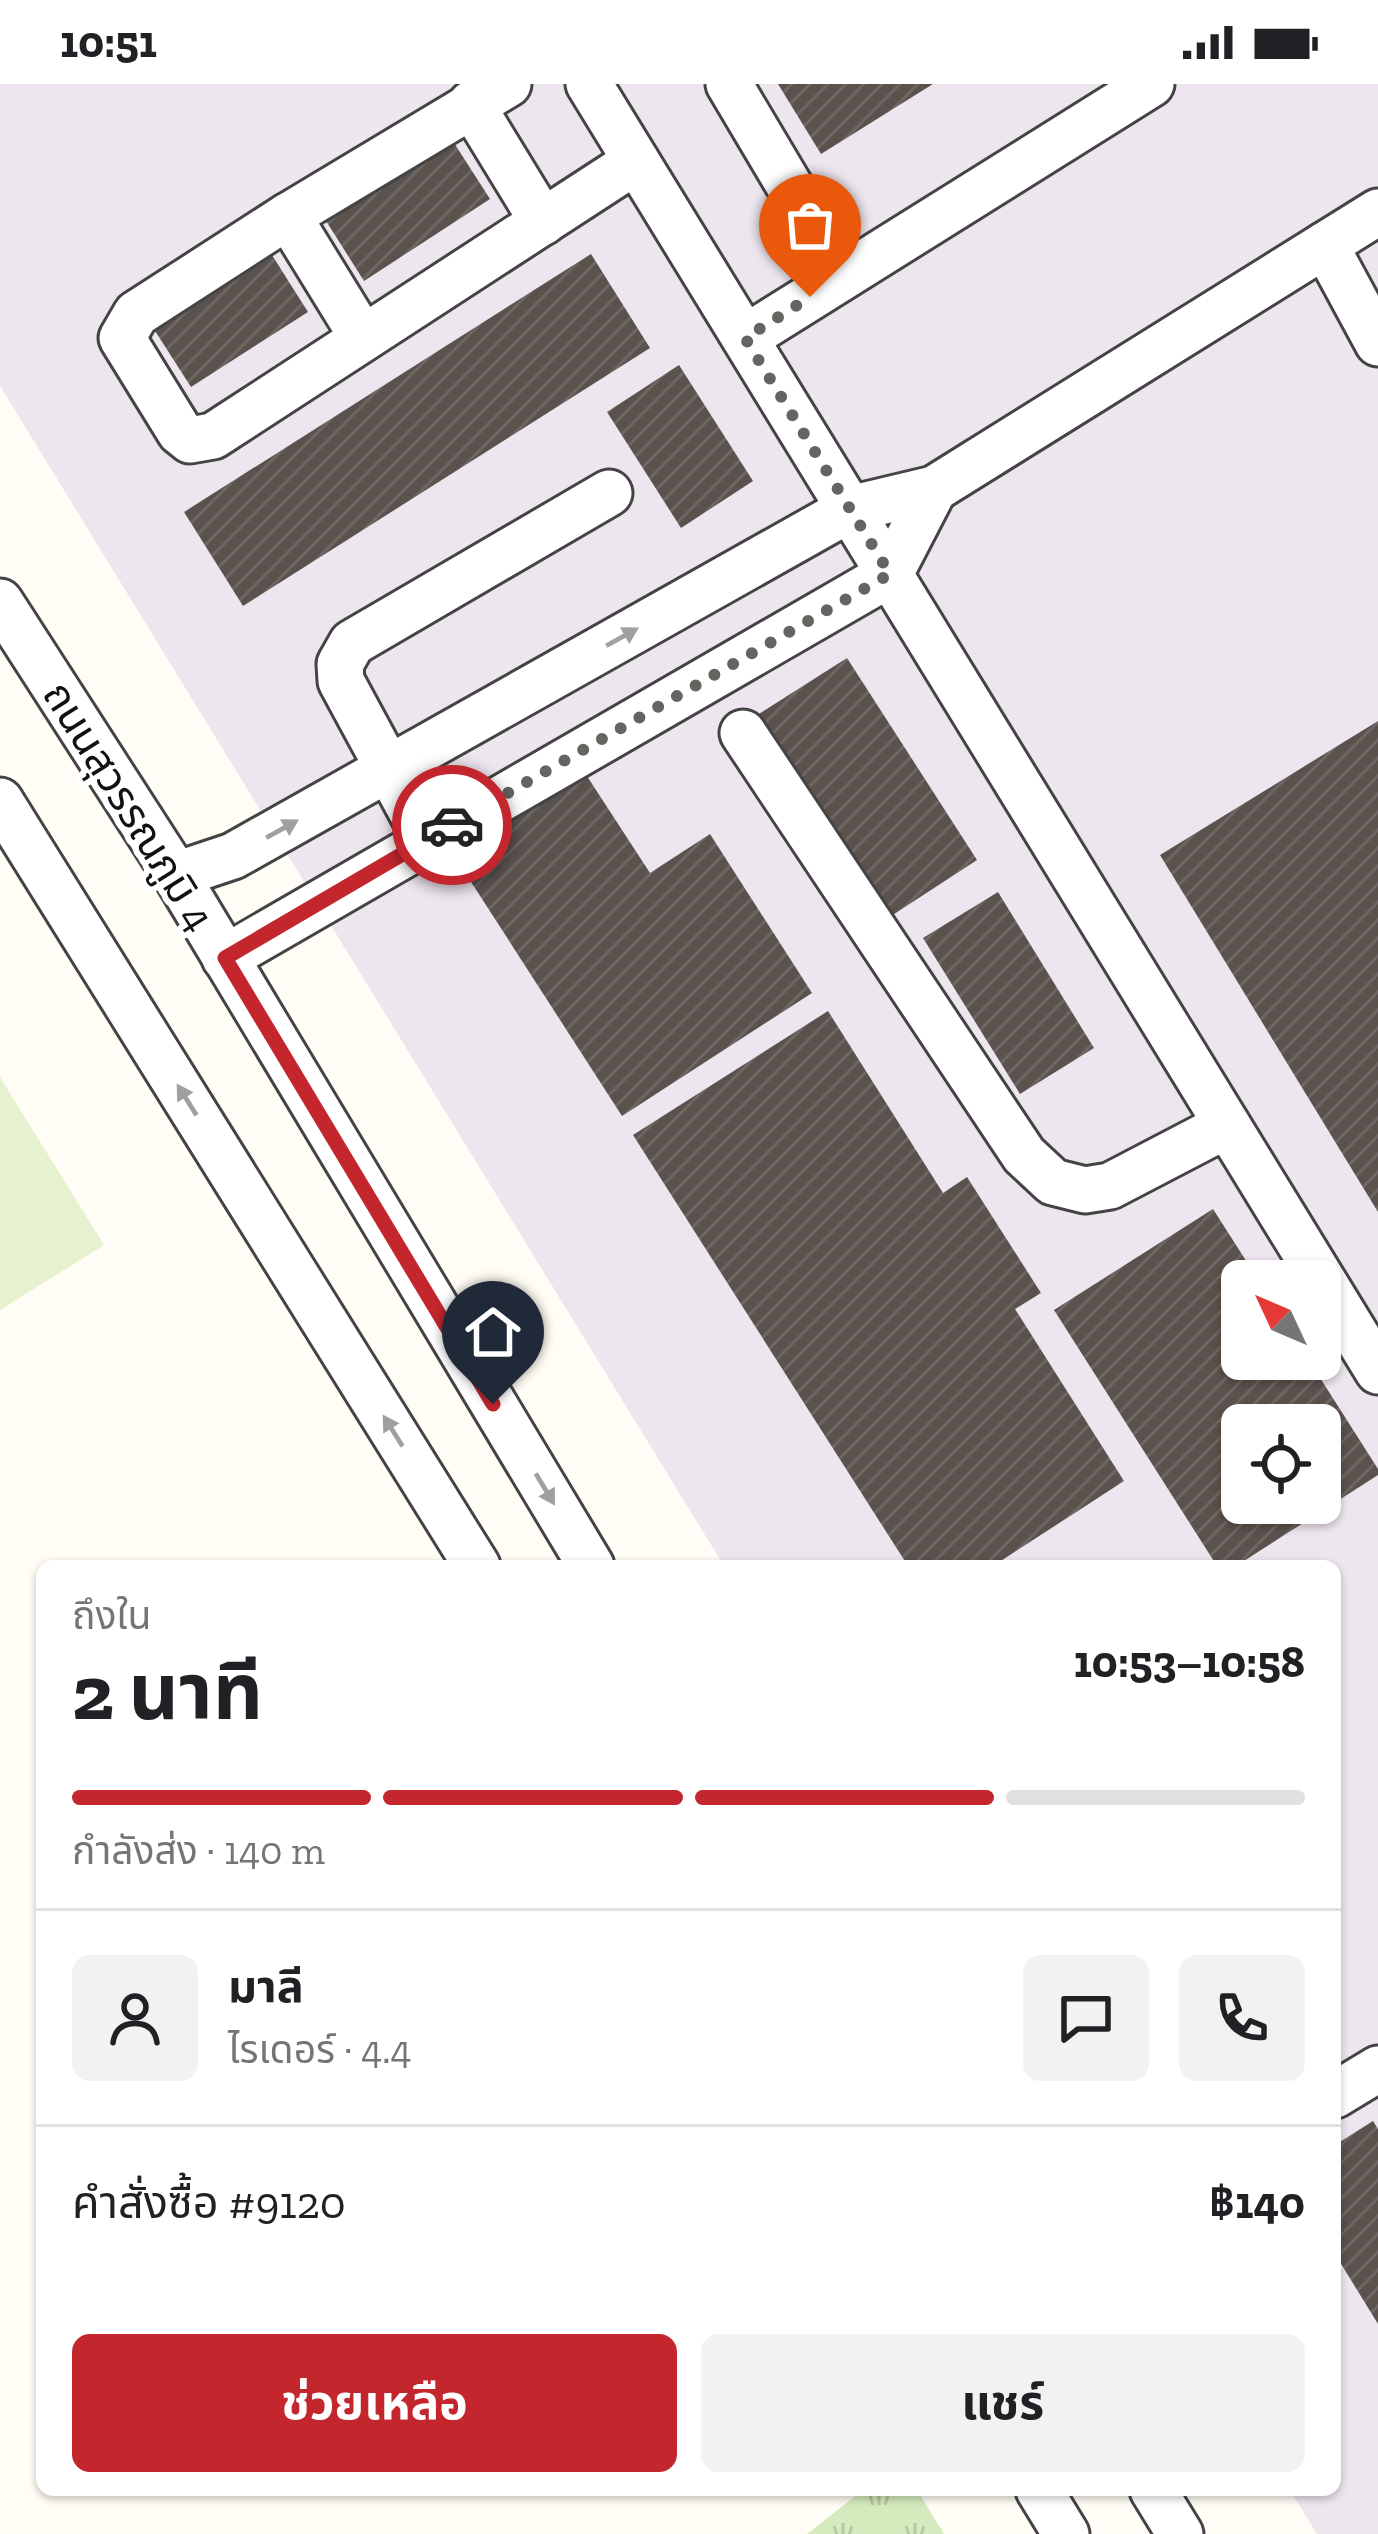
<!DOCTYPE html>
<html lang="th">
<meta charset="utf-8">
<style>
body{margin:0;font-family:"Zilla Slab","Noto Sans Thai",serif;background:#f2f2f2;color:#202124;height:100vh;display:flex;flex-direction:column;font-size:45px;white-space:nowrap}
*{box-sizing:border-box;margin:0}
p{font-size:39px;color:#757577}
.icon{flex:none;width:66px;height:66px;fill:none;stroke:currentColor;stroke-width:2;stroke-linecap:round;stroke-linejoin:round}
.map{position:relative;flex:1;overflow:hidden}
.panel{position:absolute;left:36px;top:1476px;width:1305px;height:936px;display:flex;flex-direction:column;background:#fff;border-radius:18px;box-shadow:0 3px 9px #0004}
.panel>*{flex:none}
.needle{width:78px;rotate:314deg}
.buttons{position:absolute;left:1221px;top:1176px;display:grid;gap:24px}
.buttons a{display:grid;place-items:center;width:120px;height:120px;border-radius:18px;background:#fff;box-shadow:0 3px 9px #0004;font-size:60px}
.pin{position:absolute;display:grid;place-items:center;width:102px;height:102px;color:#fff;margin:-123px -51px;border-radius:50% 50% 50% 0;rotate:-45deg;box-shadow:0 0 12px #0007}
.pin .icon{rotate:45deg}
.courier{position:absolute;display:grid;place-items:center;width:120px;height:120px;margin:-60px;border:9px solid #c4262e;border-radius:50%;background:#fff;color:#222;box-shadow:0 3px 15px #0007}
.headline em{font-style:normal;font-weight:700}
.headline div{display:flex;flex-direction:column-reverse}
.headline{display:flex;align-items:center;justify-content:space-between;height:204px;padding:0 36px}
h1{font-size:78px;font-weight:700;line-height:90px}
.bar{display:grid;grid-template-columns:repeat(4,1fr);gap:18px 12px;align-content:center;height:144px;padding:0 36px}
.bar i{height:15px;border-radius:9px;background:#e0e0e0}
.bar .selected{background:#c4262e}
.bar p{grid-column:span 4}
.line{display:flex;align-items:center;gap:30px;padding:0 36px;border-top:3px solid #e0e0e0}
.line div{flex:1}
.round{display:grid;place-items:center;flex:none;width:126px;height:126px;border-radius:18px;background:#f2f2f2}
.cta{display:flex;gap:24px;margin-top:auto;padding:24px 36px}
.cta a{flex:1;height:138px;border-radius:18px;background:#c4262e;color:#fff;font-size:48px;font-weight:700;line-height:138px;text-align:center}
.cta a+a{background:#f2f2f2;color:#202124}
.status{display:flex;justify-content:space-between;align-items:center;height:84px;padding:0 60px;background:#fff;direction:ltr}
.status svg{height:33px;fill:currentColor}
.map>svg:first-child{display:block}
.industrial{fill:#eee6ef;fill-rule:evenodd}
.grass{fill:url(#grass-tufts)}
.pitch{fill:#e6f2cf}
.building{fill:url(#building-hatch);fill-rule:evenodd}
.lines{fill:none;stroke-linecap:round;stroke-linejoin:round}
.minor-casing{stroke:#444;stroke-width:51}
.minor{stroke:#fff;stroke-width:45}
.oneway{fill:#a0a0a0}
.done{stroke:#646461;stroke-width:12;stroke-dasharray:0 21.6}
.route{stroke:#c4262e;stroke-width:15}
.labels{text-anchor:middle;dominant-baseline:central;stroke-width:12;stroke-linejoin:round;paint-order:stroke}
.street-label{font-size:42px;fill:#111;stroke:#fff}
</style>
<div class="status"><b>10:51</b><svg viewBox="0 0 49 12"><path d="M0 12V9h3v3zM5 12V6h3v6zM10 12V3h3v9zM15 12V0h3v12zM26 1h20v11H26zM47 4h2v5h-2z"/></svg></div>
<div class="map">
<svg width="1378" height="2450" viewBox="0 0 1378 2450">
<defs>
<pattern id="grass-tufts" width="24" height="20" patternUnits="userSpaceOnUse" patternTransform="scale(3)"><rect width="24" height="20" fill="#d5ebbd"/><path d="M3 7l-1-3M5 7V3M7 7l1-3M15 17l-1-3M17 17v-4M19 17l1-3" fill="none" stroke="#b6c8a1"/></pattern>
<pattern id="building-hatch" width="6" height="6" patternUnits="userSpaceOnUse" patternTransform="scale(3)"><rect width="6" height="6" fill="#5a524d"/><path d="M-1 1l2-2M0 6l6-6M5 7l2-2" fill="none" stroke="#6d6662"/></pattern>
</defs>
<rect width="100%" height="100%" fill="#fffdf5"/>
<path class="industrial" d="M 0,0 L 1378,0 L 1378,2450 L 1317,2450 L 1290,2406 L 1335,2406 L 1335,1482 L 724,1482 L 0,302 ZM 1242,1197 L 1320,1197 L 1320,1275 L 1242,1275 ZM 1242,1341 L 1320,1341 L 1320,1419 L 1242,1419 Z"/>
<polygon class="grass" points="863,2406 917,2406 944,2450 807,2450"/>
<polygon class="pitch" points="0,993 104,1161 0,1226"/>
<g class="building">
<polygon points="778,0 933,0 821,70"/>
<polygon points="447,48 490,115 364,197 321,129"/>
<polygon points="265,160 308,228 191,303 148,236"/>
<polygon points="591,170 650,264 243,522 184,428"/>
<polygon points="679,281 753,397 681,444 607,328"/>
<polygon points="847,574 977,776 885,836 754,633"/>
<polygon points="1378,637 1378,1128 1160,771"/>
<polygon points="583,686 650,789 710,750 812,909 622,1032 453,770"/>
<polygon points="998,808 1094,964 1020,1010 923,854"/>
<polygon points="828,927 943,1109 967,1093 1041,1209 1015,1225 1124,1397 993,1482 908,1482 633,1051"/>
<path d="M 1213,1125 L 1259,1197 L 1242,1197 L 1242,1275 L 1308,1275 L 1378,1385 L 1378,1391 L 1236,1482 L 1217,1482 L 1054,1226 ZM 1242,1341 L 1320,1341 L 1320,1419 L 1242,1419 Z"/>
<polygon points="1373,2037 1378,2045 1378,2240 1335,2170 1335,2061"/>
</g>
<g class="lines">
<defs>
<g id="minor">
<polyline points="508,0 288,132 136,230 122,254 180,348 190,356 213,352 636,77"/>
<polyline points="589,0 1378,1287"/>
<polyline points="729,0 843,192"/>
<polyline points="471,20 543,138"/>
<polyline points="288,132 363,254"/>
<polyline points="1325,161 1378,259"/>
<polyline points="745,254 1151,0"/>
<polyline points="0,518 176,791 591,1482"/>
<polyline points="743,649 1024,1071 1053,1098 1085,1106 1110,1102 1227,1041"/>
<polyline points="0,717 477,1482"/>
<polyline points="427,756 341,597 340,580 352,559 609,409"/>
<polyline points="176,791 233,772 850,425 934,405 1378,128"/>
<polyline points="225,874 890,490 934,405"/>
<polyline points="1335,2011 1378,1985"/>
<polyline points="1039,2406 1066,2450"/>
<polyline points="1153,2406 1180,2450"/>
</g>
</defs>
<use href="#minor" class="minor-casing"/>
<use href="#minor" class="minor"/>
</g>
<defs><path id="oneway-solid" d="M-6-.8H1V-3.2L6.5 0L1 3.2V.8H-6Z" transform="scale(3)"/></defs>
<g class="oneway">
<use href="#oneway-solid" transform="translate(622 553) rotate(-29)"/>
<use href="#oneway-solid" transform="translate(282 745) rotate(-29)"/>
<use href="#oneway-solid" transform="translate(187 1016) rotate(-122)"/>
<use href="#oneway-solid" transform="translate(393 1347) rotate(-122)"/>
<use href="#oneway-solid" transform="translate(545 1405) rotate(59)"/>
</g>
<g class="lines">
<polyline class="done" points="452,741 890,490 745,254 810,213"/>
<polyline class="route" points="452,741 225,874 493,1320"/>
</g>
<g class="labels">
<g class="street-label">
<text transform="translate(129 722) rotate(58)">ถนนสุวรรณภูมิ 4</text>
</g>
</g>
</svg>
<div class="buttons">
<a><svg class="needle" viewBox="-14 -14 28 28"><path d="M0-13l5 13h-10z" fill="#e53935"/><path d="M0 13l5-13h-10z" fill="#757577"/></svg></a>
<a><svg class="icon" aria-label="locate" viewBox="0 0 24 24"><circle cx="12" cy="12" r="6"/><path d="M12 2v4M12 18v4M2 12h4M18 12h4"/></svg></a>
</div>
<div class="pin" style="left:810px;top:213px;background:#ea580c"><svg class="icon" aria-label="bag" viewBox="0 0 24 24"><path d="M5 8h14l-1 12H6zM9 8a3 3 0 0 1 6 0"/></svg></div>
<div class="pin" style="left:493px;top:1320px;background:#1f2937"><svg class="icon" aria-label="home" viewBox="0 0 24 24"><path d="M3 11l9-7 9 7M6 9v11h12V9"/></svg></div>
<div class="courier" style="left:452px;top:741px"><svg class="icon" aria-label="car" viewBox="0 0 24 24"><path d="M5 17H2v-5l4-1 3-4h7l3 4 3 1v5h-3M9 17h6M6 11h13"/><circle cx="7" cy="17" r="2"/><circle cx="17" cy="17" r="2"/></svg></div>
<section class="panel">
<div class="headline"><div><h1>2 นาที</h1><p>ถึงใน</p></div><em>10:53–10:58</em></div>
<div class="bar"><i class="selected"></i><i class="selected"></i><i class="selected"></i><i></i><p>กำลังส่ง · 140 m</p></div>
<div class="line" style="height:216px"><a class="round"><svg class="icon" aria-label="person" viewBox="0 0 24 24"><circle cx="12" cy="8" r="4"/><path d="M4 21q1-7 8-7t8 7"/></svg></a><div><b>มาลี</b><p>ไรเดอร์ · 4.4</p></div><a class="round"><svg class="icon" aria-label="chat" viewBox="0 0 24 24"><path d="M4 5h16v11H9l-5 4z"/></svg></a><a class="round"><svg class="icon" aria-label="phone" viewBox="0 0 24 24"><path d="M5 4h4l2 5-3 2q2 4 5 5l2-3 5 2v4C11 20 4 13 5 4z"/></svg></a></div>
<div class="line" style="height:156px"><div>คำสั่งซื้อ #9120</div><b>฿140</b></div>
<div class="cta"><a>ช่วยเหลือ</a><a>แชร์</a></div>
</section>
</div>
